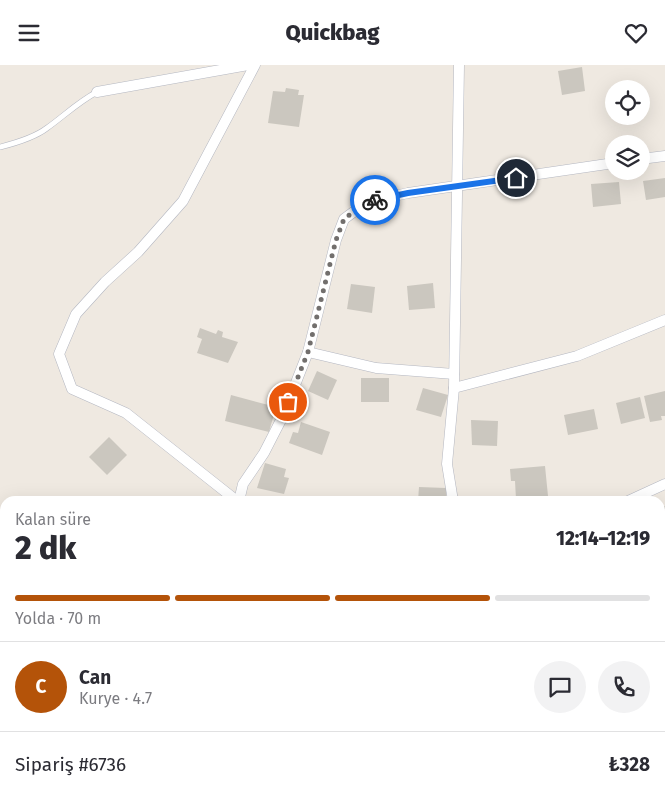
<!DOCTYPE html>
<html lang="tr">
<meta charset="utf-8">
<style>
body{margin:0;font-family:"Fira Sans",sans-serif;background:#f2f2f3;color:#2b2b33;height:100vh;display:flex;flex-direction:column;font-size:19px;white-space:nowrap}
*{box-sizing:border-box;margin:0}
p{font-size:16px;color:#7c7c81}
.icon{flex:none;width:28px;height:28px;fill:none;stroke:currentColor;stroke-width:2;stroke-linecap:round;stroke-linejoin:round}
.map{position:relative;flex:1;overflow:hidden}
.drawer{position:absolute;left:0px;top:431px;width:665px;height:311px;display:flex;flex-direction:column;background:#fff;border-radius:15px 15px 0 0;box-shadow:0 5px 20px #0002}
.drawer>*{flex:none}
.fabs{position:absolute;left:605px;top:15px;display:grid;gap:10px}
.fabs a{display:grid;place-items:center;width:45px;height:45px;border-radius:50%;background:#fff;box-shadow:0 5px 20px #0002;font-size:25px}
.pin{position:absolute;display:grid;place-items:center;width:42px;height:42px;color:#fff;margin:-21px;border:2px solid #fff;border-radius:50%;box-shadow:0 1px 5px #0007}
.courier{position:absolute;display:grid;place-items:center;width:50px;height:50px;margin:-25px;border:4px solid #1a73e8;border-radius:50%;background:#fff;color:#222;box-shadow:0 1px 6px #0007}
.headline em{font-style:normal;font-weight:800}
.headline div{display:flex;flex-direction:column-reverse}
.headline{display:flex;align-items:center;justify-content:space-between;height:85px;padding:0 15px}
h1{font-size:32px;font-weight:800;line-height:38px}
.bar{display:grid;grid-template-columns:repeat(4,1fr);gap:8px 5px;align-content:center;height:60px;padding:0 15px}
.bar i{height:6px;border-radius:4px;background:#e1e1e2}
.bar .active{background:#b45309}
.bar p{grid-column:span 4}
.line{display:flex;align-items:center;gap:12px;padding:0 15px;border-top:1px solid #e1e1e2}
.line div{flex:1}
.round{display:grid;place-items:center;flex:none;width:52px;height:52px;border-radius:26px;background:#f2f2f3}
header{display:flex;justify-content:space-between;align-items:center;height:65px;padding:0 15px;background:#fff;font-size:22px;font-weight:800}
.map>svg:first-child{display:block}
.building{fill:#cbc7bf}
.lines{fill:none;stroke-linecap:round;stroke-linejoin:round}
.service-casing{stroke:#b4b7c1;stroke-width:6}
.minor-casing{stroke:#b4b7c1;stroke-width:11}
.path{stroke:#c9c9c9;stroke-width:2.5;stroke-dasharray:4 2.5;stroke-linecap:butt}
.service{stroke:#fff;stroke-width:5}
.minor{stroke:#fff;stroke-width:10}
.done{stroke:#726f6d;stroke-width:5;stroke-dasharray:0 9}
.route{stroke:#1a73e8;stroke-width:6}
</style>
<header><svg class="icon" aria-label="menu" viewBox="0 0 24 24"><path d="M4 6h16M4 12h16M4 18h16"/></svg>Quickbag<svg class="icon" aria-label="heart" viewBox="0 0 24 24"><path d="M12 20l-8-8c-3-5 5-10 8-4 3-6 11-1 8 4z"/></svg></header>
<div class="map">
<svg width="665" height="742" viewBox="0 0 665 742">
<rect width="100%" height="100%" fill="#efe9e1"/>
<g class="building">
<polygon points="582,2 585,26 562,30 558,6"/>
<polygon points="286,23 299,25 298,30 304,30 299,62 268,58 273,26 285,27"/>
<polygon points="665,113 665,132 646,135 643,116"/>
<polygon points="619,117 621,139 593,142 591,119"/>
<polygon points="433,218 435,243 409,245 407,221"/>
<polygon points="351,219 375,222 372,248 347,244"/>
<polygon points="200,263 216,269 218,265 223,267 222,272 238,277 228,298 197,288 202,274 197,272"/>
<polygon points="317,306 337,315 328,335 308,326"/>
<rect x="361" y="313" width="28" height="24"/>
<polygon points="423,323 448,330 441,352 416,345"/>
<polygon points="665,326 665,351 661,351 662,355 650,357 644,331"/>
<polygon points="231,330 276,342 269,367 225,356"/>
<polygon points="640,332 645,353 621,359 616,338"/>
<polygon points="594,344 598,364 568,370 564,350"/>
<polygon points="471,355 498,356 497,381 472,380"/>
<polygon points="301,357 330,367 322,390 289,378 293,367 298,368"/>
<polygon points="109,372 127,390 107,410 89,392"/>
<polygon points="265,398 286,404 284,412 289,413 284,429 257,423"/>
<polygon points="545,401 548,431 516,434 515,416 511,416 510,404"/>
<polygon points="419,422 446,423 446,436 418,436"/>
<polygon points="665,441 665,468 660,470 660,442"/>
</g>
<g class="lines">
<defs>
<path id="service" d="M 0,82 C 16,78 34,73 47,63 C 64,51 78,37 97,27"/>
<g id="minor">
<polyline points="97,27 248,0"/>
<polyline points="641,94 665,91"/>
<polyline points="308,287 376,303 454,309"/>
<polyline points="454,323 577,291 665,255"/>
<polyline points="237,436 126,348 72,324 59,289 76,249 105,217 138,187 183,136 255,0"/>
<polyline points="239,436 243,419 264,388 282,353 308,287 336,175 344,154 367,137 408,128 614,98"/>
<polyline points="453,436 447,399 454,323 459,0"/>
<polyline points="628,436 665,419"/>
<polyline points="660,669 665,668"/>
</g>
</defs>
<use href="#service" class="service-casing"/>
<use href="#minor" class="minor-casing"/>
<polyline class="path" points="565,742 565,738"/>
<use href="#service" class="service"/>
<use href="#minor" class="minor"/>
</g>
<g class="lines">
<polyline class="done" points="288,337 308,287 336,175 344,154 367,137 375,135"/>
<polyline class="route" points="375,135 408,128 516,113"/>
</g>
</svg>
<div class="fabs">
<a><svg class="icon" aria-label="locate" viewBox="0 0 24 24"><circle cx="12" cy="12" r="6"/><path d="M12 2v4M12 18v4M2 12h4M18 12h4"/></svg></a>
<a><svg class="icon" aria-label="layers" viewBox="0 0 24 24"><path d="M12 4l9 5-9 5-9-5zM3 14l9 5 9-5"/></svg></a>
</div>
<div class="pin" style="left:288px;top:337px;background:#ea580c"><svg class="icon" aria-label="bag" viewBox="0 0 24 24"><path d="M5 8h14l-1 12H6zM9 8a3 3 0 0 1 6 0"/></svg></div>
<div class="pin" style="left:516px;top:113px;background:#1f2937"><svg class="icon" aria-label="home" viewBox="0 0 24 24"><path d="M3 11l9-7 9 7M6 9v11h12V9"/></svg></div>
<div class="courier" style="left:375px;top:135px"><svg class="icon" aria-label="bike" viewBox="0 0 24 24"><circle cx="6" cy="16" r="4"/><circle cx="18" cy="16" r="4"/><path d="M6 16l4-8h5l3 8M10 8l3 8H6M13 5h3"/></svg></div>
<section class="drawer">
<div class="headline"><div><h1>2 dk</h1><p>Kalan süre</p></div><em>12:14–12:19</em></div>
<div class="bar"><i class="active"></i><i class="active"></i><i class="active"></i><i></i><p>Yolda · 70 m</p></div>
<div class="line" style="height:90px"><b class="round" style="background:#b45309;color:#fff">C</b><div><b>Can</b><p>Kurye · 4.7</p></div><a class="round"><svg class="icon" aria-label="chat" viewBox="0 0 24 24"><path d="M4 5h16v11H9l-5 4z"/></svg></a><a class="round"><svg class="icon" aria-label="phone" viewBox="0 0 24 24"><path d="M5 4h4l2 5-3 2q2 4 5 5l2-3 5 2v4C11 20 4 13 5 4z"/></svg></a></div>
<div class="line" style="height:65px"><div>Sipariş #6736</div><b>₺328</b></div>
</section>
</div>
